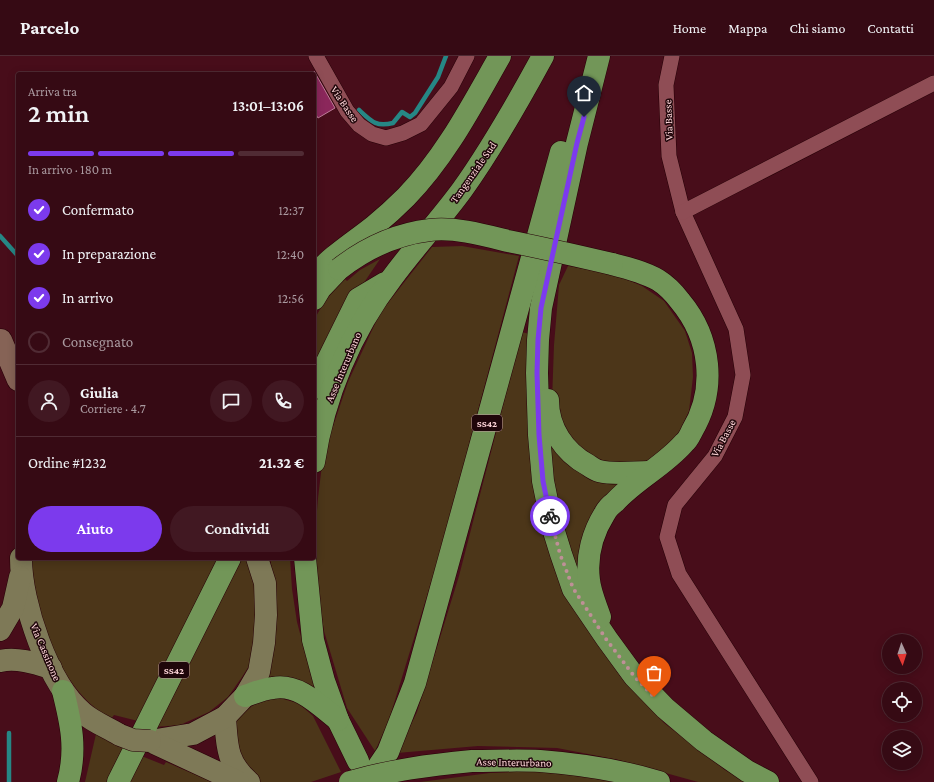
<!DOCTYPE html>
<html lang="it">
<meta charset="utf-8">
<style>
body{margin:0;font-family:"Crimson Pro",serif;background:#411822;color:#f1f3f6;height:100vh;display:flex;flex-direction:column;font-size:15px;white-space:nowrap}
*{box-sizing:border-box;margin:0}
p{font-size:13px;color:#aa9aa0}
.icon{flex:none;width:22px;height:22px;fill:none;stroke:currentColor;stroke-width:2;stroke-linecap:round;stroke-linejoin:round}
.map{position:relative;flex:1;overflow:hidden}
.panel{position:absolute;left:16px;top:16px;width:300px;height:488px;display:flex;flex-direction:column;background:#360a14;border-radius:4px;box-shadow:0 2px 10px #0003,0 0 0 1px #502b34}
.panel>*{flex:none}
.needle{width:26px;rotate:177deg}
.fabs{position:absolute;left:882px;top:578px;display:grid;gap:8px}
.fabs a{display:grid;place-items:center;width:40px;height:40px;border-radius:50%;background:#360a14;box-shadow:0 2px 10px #0003,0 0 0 1px #502b34;font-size:20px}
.pin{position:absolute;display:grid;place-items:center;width:34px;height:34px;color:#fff;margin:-41px -17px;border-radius:50% 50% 50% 0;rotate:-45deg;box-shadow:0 0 4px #0007}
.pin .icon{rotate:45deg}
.courier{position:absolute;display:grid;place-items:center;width:40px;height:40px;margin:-20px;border:3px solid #7c3aed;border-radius:50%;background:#fff;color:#222;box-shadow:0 1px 5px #0007}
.overview em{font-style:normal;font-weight:600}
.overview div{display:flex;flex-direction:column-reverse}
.overview{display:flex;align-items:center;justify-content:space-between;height:68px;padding:0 12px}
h1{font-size:26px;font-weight:600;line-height:30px}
.bar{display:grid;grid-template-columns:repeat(4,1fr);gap:6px 4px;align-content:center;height:48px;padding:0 12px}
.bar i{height:5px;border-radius:3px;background:#502b34}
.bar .current{background:#7c3aed}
.bar p{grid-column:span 4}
.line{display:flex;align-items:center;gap:10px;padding:0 12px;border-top:1px solid #502b34}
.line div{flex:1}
.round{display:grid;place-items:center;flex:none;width:42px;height:42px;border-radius:21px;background:#411822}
ol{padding:0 12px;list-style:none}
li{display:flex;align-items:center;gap:12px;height:44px}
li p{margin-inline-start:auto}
li .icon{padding:4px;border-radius:50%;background:#7c3aed;color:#fff;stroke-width:4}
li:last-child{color:#aa9aa0}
li i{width:22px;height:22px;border:2px solid #502b34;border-radius:50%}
.cta{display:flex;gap:8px;margin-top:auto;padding:8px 12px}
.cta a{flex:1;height:46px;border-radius:24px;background:#7c3aed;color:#fff;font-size:16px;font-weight:600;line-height:46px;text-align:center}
.cta a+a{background:#411822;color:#f1f3f6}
header{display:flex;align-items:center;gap:24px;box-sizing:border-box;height:56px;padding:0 20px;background:#360a14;border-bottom:1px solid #502b34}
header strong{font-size:19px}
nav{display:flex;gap:22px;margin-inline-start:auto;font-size:14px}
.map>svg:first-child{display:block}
.green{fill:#4c3619}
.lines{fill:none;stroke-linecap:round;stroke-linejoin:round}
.stream{stroke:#268785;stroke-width:4.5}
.building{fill:#8b275b;stroke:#be7d98}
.street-casing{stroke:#260007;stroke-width:16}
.secondary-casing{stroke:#260007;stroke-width:23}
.primary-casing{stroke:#260007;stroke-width:23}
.highway-casing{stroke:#260007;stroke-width:23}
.street{stroke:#8f4d55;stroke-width:15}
.secondary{stroke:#866356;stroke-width:22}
.primary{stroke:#7e7957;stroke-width:22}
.highway{stroke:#729658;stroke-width:22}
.primary-bridge-casing{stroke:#260007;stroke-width:23;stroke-linecap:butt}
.highway-bridge-casing{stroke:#260007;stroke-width:23;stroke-linecap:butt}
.primary-bridge{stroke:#7e7957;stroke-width:22}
.highway-bridge{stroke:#729658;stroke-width:22}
.done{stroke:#bf9097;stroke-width:4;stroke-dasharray:0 7.2}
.route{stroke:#7c3aed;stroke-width:5}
.labels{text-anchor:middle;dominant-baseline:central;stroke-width:3;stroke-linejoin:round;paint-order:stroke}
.shield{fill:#1f060a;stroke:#bc989c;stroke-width:1}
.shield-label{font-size:10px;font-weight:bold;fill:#ffd7da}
.street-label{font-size:11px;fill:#ffd7da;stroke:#1f060a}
</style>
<header>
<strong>Parcelo</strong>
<nav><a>Home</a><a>Mappa</a><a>Chi siamo</a><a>Contatti</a></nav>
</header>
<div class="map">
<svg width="934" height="726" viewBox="0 0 934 726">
<rect width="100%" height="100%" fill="#480d1a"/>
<g class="green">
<polygon points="462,190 519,200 441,494 388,667 375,695 347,652 324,575 313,507 318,442 323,400 348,326 380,257 432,191"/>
<path d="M 380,203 L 344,256 L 314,316 L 314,265 C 321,249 333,235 344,222 L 347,225 L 360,214 Z"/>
<polygon points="568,210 616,219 642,230 664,245 685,275 692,297 693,321 689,355 677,381 656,402 634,409 603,409 562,380 552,345 554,289 559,229"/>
<polygon points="522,276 533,279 526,316 575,554 620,620 664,667 725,714 747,726 698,726 619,704 557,692 478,690 397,697 417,656 459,520"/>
<polygon points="550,384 625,427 577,518 556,462"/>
<path d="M 31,502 L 220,502 L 138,665 L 114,659 L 111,663 C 57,631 37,561 31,502 Z"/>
<polygon points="241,502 247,502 258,534 254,602 242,621 228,641 209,656 180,669 155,671"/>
<polygon points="270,502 290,502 292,533 297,566 316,637 265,625 275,531"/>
<polygon points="279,642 298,647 313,660 341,716 311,726 258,726 252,723 232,678 238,662 252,650 264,644"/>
<polygon points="96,678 125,692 108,726 85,726"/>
<polygon points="139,699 164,709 166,706 212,726 125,726"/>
<polygon points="537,715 593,721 617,726 420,726 490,717"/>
</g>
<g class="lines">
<g class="stream">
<path d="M 359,54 C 372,66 376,71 393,67 L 402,56 L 410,61 L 415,57 L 438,21 L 446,0"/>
<polyline points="0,180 18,200"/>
<polyline points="9,677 9,726"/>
</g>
</g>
<polygon class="building" points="314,15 335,52 318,62 314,55"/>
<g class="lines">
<defs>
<g id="street">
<polyline points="316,0 347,55 359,69 372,78 386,82 403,77 421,68 451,31 467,0"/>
<polyline points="672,0 666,29 669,100 683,156 736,273 743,319 735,361 715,400 675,449 667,481 679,518 811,726"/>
<polyline points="683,156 934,27"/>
</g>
<polyline id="secondary" points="1,284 18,324"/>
<g id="primary">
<path d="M 21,502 C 21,547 48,628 83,657 C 93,666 109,672 120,679"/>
<polyline points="0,574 13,552 20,521"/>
<path d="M 0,605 C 16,601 35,607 51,612"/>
<path d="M 225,661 C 227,689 226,706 249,726"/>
<polyline points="150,685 193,678 225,661 245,640 259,616 264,587 266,559 265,527 257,502"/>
<polyline points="150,685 238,726"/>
</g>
<g id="highway">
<polyline points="599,0 577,87 541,252 538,284 537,317 539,379 543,425 552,469 561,498 573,533 607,583 634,620 665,652 704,685 747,715 768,726"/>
<path d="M 314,220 C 331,200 354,186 374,170 C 385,161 396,151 406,141 C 446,100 472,49 500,0"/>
<polyline points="314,243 320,233 339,213"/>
<polyline points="314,332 358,243 385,227"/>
<path d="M 548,344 C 548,372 564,396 588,409 C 591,411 595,414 599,415 C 614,419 633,416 648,416"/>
<path d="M 314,406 C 324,340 351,275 392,222 C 414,192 440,164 462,134 C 492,92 518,46 543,0"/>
<polyline points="305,502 313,584 324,625 338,664 358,705"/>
<path d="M 600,561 C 596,549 590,536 589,524 C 586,500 593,476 605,457 C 607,453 611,449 615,446 C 636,423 664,410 684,387 C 688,384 690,379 692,375 C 717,333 711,282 680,245 C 674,237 666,229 658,224 C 644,216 628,212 612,208"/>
<path d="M 63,635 C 71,667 77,693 68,726"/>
<path d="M 245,640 C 254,637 263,633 273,632 C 298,627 319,649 338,664"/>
<path d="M 472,705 C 495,705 518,704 540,705 C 580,708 620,714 659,726"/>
<polyline points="118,726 230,502"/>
<polyline points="368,726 388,696 415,627 561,96"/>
</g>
</defs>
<use href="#street" class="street-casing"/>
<use href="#secondary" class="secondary-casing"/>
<use href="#primary" class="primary-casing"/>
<use href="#highway" class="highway-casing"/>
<use href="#street" class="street"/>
<use href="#secondary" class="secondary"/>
<use href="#primary" class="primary"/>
<use href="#highway" class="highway"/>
<defs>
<polyline id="primary-bridge" points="120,679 133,684 150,685"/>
<g id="highway-bridge">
<path d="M 339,213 C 366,192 396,178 430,174 C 455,171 484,179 508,185 C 543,192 578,200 612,208"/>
<path d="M 350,726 C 391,714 430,709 472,705"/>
</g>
</defs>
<use href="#primary-bridge" class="primary-bridge-casing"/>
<use href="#highway-bridge" class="highway-bridge-casing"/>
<use href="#primary-bridge" class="primary-bridge"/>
<use href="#highway-bridge" class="highway-bridge"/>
</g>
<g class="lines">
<polyline class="done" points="550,460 560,498 573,532 606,583 634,620 654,641"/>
<polyline class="route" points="550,460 543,425 539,379 537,317 538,284 541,252 577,87 584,61"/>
</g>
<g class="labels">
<g class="shield">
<rect x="472" y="359" width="30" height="16" rx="3"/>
<rect x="159" y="606" width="30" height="16" rx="3"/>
</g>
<g class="shield-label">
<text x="487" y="367">SS42</text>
<text x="174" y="614">SS42</text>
</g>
<g class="street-label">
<text transform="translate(345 48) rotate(56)">Via Basse</text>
<text transform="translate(668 64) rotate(-92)">Via Basse</text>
<text transform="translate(473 116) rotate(-55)">Tangenziale Sud</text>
<text transform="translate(343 311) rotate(-67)">Asse Interurbano</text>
<text transform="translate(723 382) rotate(-62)">Via Basse</text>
<text transform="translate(46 596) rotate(67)">Via Cassinone</text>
<text transform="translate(514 706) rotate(1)">Asse Interurbano</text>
</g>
</g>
</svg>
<div class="fabs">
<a><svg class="needle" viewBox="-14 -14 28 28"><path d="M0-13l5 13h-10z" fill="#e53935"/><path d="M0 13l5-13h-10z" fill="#aa9aa0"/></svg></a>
<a><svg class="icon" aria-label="locate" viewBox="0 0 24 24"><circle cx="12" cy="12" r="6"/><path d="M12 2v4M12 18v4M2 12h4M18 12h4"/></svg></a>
<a><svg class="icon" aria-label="layers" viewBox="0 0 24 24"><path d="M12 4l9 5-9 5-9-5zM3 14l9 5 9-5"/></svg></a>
</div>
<div class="pin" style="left:654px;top:641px;background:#ea580c"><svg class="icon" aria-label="bag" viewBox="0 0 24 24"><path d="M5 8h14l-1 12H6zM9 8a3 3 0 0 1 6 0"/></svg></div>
<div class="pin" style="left:584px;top:61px;background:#1f2937"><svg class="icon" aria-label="home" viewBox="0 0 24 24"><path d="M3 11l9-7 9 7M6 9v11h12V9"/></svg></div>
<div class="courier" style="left:550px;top:460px"><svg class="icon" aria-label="bike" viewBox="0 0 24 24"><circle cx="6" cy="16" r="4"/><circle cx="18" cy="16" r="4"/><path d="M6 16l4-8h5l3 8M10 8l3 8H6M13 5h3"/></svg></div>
<section class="panel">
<div class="overview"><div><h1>2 min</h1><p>Arriva tra</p></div><em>13:01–13:06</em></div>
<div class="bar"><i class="current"></i><i class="current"></i><i class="current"></i><i></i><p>In arrivo · 180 m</p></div>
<ol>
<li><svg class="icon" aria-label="check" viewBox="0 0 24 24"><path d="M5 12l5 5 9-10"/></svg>Confermato<p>12:37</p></li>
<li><svg class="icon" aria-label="check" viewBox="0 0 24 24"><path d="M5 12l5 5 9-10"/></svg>In preparazione<p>12:40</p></li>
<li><svg class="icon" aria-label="check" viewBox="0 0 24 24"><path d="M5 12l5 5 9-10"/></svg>In arrivo<p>12:56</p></li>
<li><i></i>Consegnato</li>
</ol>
<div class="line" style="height:72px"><a class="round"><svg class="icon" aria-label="person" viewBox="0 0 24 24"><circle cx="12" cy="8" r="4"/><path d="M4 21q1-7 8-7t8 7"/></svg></a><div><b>Giulia</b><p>Corriere · 4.7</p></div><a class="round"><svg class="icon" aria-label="chat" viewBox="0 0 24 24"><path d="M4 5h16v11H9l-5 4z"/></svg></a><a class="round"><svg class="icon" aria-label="phone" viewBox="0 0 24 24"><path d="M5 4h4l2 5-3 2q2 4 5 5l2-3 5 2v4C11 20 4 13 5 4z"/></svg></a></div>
<div class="line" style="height:52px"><div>Ordine #1232</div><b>21.32 €</b></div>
<div class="cta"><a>Aiuto</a><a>Condividi</a></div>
</section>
</div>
